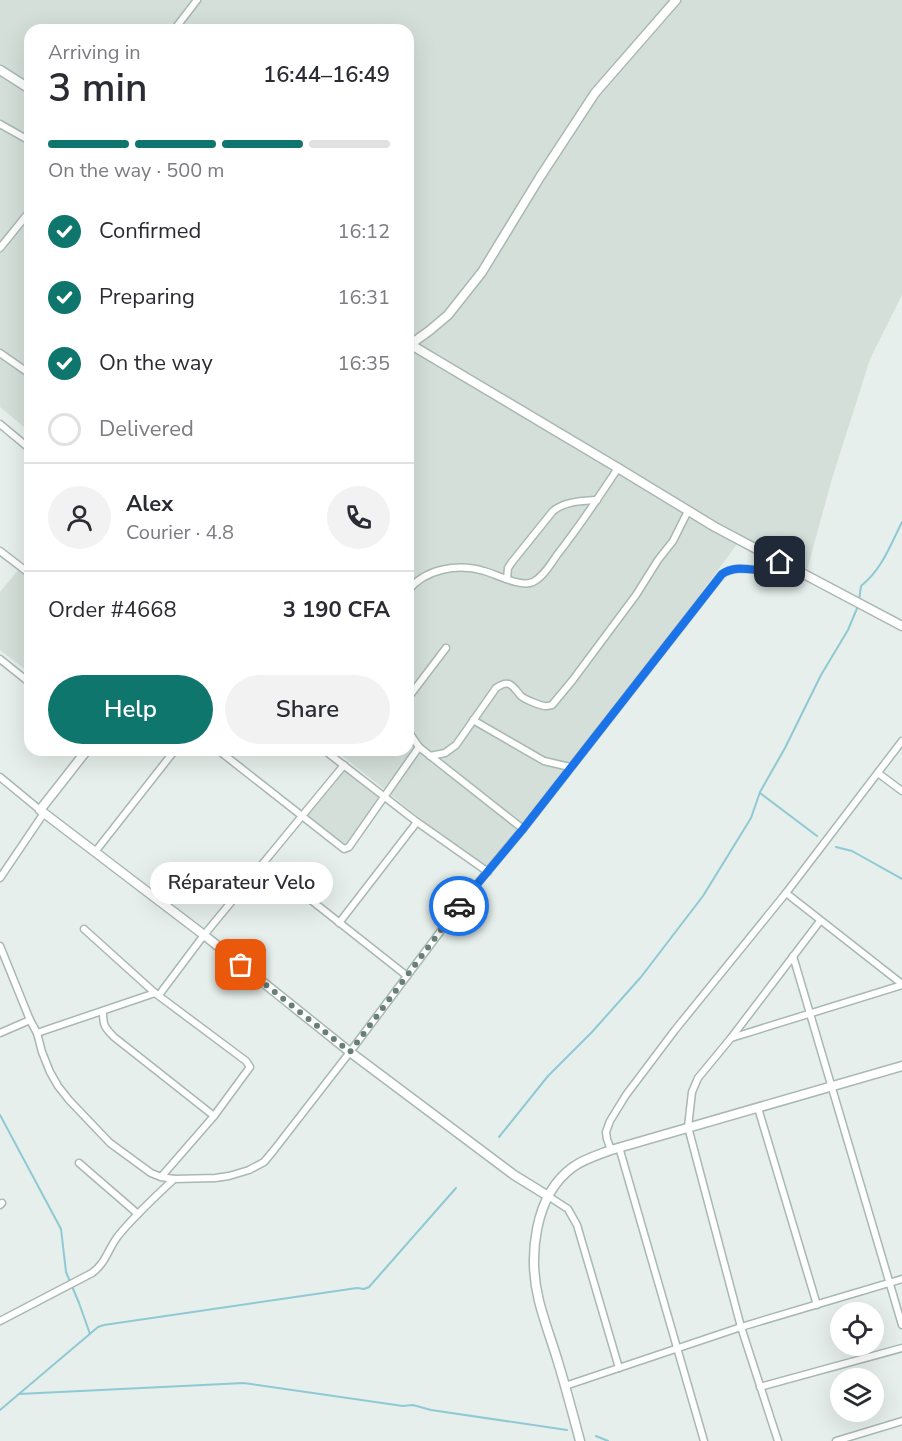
<!DOCTYPE html>
<meta charset="utf-8">
<style>
body{margin:0;font-family:"Nunito Sans",sans-serif;background:#f2f2f3;color:#2b2b33;height:100vh;display:flex;flex-direction:column;font-size:22px;white-space:nowrap}
*{box-sizing:border-box;margin:0}
p{font-size:20px;color:#7c7c81}
.icon{flex:none;width:33px;height:33px;fill:none;stroke:currentColor;stroke-width:2;stroke-linecap:round;stroke-linejoin:round}
.map{position:relative;flex:1;overflow:hidden}
.panel{position:absolute;left:24px;top:24px;width:390px;height:732px;display:flex;flex-direction:column;background:#fff;border-radius:18px;box-shadow:0 6px 24px #0002}
.panel>*{flex:none}
.tools{position:absolute;left:830px;top:1302px;display:grid;gap:12px}
.tools a{display:grid;place-items:center;width:54px;height:54px;border-radius:50%;background:#fff;box-shadow:0 6px 24px #0002;font-size:30px}
.pin{position:absolute;display:grid;place-items:center;width:51px;height:51px;color:#fff;margin:-26px;border-radius:12px;box-shadow:0 3px 9px #0006}
.courier{position:absolute;display:grid;place-items:center;width:60px;height:60px;margin:-30px;border:4px solid #1a73e8;border-radius:50%;background:#fff;color:#222;box-shadow:0 2px 8px #0007}
.bubble{position:absolute;height:42px;border-radius:21px;background:#fff;box-shadow:0 6px 24px #0002;font-size:20px;font-weight:600;line-height:42px;text-align:center}
.headline em{font-style:normal;font-weight:600}
.headline div{display:flex;flex-direction:column-reverse}
.headline{display:flex;align-items:center;justify-content:space-between;height:102px;padding:0 24px}
h1{font-size:39px;font-weight:600;line-height:45px}
.bar{display:grid;grid-template-columns:repeat(4,1fr);gap:9px 6px;align-content:center;height:72px;padding:0 24px}
.bar i{height:8px;border-radius:4px;background:#e1e1e2}
.bar .active{background:#0f766e}
.bar p{grid-column:span 4}
.line{display:flex;align-items:center;gap:15px;padding:0 24px;border-top:2px solid #e1e1e2}
.line div{flex:1}
.round{display:grid;place-items:center;flex:none;width:63px;height:63px;border-radius:32px;background:#f2f2f3}
ol{padding:0 24px;list-style:none}
li{display:flex;align-items:center;gap:18px;height:66px}
li p{margin-inline-start:auto}
li .icon{padding:6px;border-radius:50%;background:#0f766e;color:#fff;stroke-width:4}
li:last-child{color:#7c7c81}
li i{width:33px;height:33px;border:3px solid #e1e1e2;border-radius:50%}
.primary-button{display:flex;gap:12px;margin-top:auto;padding:12px 24px}
.primary-button a{flex:1;height:69px;border-radius:36px;background:#0f766e;color:#fff;font-size:24px;font-weight:600;line-height:69px;text-align:center}
.primary-button a+a{background:#f2f2f3;color:#2b2b33}
.map>svg:first-child{display:block}
.built{fill:#d4dfda}
.lines{fill:none;stroke-linecap:round;stroke-linejoin:round}
.stream{stroke:#8ec9d4;stroke-width:2}
.minor-casing{stroke:#a8b8b2;stroke-width:9}
.tertiary-casing{stroke:#a8b8b2;stroke-width:11}
.minor{stroke:#fff;stroke-width:6}
.tertiary{stroke:#fff;stroke-width:8}
.done{stroke:#687f78;stroke-width:6;stroke-dasharray:0 10.8}
.route{stroke:#1a73e8;stroke-width:8}
</style>
<div class="map">
<svg width="902" height="1441" viewBox="0 0 902 1441">
<rect width="100%" height="100%" fill="#e6efeb"/>
<g class="built">
<polygon points="0,0 902,0 902,295 870,359 831,482 806,574 740,540 621,703 487,872 335,750 408,750 408,30 30,30 30,432 0,407"/>
<polygon points="30,556 30,673 0,650 0,592"/>
<polygon points="346,769 384,798 346,849 306,814"/>
</g>
<g class="lines">
<g class="stream">
<path d="M 859,601 L 861,586 C 882,569 890,546 902,522"/>
<polyline points="760,793 817,836"/>
<polyline points="836,847 852,851 902,879"/>
<polyline points="0,1115 61,1229 66,1272 79,1303 90,1334"/>
<polyline points="499,1137 548,1076 592,1032 641,977 703,896 751,818 760,792 785,748 821,675 848,630 858,606"/>
<polyline points="19,1394 244,1383 403,1406 413,1405 431,1410 567,1430"/>
<polyline points="0,1410 98,1327 104,1325 357,1288 364,1289 369,1287 456,1188"/>
<polyline points="596,1436 608,1441"/>
</g>
<defs>
<g id="minor">
<polyline points="174,30 197,0"/>
<polyline points="0,124 30,141"/>
<polyline points="0,248 30,211"/>
<polyline points="0,353 30,374"/>
<polyline points="0,424 30,449"/>
<polyline points="0,551 30,574"/>
<path d="M 507,579 L 508,568 L 512,562 L 553,511 C 565,501 582,501 597,500"/>
<path d="M 408,591 C 424,569 458,563 484,571 C 496,574 521,588 533,582 C 543,577 550,565 557,555 C 579,527 599,497 618,468"/>
<polyline points="0,659 30,683"/>
<polyline points="408,698 446,648"/>
<polyline points="473,720 544,761 570,767"/>
<polyline points="408,731 419,747 523,829"/>
<polyline points="218,750 344,849 349,847 419,747"/>
<polyline points="324,750 417,822 488,872"/>
<path d="M 430,756 L 445,753 L 456,745 L 496,688 C 509,679 512,685 520,695 C 523,699 543,707 547,706 C 549,706 550,705 552,705 L 572,681 L 636,595 L 658,560 L 673,541 L 688,511"/>
<polyline points="878,773 902,791"/>
<polyline points="0,777 40,810"/>
<polyline points="95,852 175,750"/>
<polyline points="264,863 407,976"/>
<polyline points="0,878 44,813"/>
<polyline points="786,893 902,984"/>
<polyline points="339,923 417,822"/>
<polyline points="84,929 155,993 246,1061 250,1067 214,1116 161,1177"/>
<path d="M 0,946 L 30,1020 L 37,1033 L 42,1052 L 50,1072 L 58,1086 L 69,1100 L 110,1143 L 151,1173 L 161,1177 L 174,1179 L 215,1178 L 229,1176 L 249,1170 L 264,1162 L 274,1150 L 350,1052 L 467,896 L 523,829 L 722,574 C 737,564 753,571 771,571 L 774,569 L 780,562"/>
<polyline points="793,956 902,1325"/>
<polyline points="159,995 204,935 344,765"/>
<path d="M 103,1011 C 103,1025 104,1027 114,1037 L 214,1116"/>
<polyline points="0,1033 30,1020"/>
<polyline points="37,1033 155,993"/>
<polyline points="731,1038 902,985"/>
<polyline points="758,1108 817,1305"/>
<polyline points="619,1147 704,1441"/>
<polyline points="611,1150 607,1139 606,1132 610,1121 626,1095 675,1030 786,893 902,741"/>
<polyline points="79,1163 138,1214"/>
<polyline points="548,1196 568,1209 577,1225 619,1368"/>
<polyline points="0,1205 2,1203"/>
<path d="M 0,1321 L 92,1273 C 106,1263 108,1249 118,1236 C 135,1215 155,1197 174,1179"/>
<polyline points="565,1386 741,1327 902,1279"/>
<polyline points="760,1387 902,1348"/>
<polyline points="778,1441 741,1327 688,1127 692,1092 698,1078 731,1038 820,921"/>
<polyline points="836,1441 902,1421"/>
</g>
<g id="tertiary">
<polyline points="0,70 30,89"/>
<polyline points="408,343 618,468 715,527 902,626"/>
<polyline points="408,346 429,331 448,315 482,272 540,177 595,93 676,0"/>
<polyline points="87,750 40,810 204,935 350,1052 514,1175 548,1196"/>
<path d="M 580,1441 C 573,1415 566,1388 558,1362 C 552,1342 544,1321 539,1301 C 528,1257 534,1195 573,1167 C 584,1159 598,1155 611,1150 L 902,1066"/>
</g>
</defs>
<use href="#minor" class="minor-casing"/>
<use href="#tertiary" class="tertiary-casing"/>
<use href="#minor" class="minor"/>
<use href="#tertiary" class="tertiary"/>
</g>
<g class="lines">
<polyline class="done" points="241,965 350,1052 459,906"/>
<path class="route" d="M 459,906 L 523,829 L 722,574 C 737,564 753,571 771,571 L 774,569 L 780,562"/>
</g>
</svg>
<div class="tools">
<a><svg class="icon" aria-label="locate" viewBox="0 0 24 24"><circle cx="12" cy="12" r="6"/><path d="M12 2v4M12 18v4M2 12h4M18 12h4"/></svg></a>
<a><svg class="icon" aria-label="layers" viewBox="0 0 24 24"><path d="M12 4l9 5-9 5-9-5zM3 14l9 5 9-5"/></svg></a>
</div>
<div class="pin" style="left:241px;top:965px;background:#ea580c"><svg class="icon" aria-label="bag" viewBox="0 0 24 24"><path d="M5 8h14l-1 12H6zM9 8a3 3 0 0 1 6 0"/></svg></div>
<div class="pin" style="left:780px;top:562px;background:#1f2937"><svg class="icon" aria-label="home" viewBox="0 0 24 24"><path d="M3 11l9-7 9 7M6 9v11h12V9"/></svg></div>
<div class="courier" style="left:459px;top:906px"><svg class="icon" aria-label="car" viewBox="0 0 24 24"><path d="M5 17H2v-5l4-1 3-4h7l3 4 3 1v5h-3M9 17h6M6 11h13"/><circle cx="7" cy="17" r="2"/><circle cx="17" cy="17" r="2"/></svg></div>
<div class="bubble" style="left:150px;top:862px;width:183px">Réparateur Velo</div>
<section class="panel">
<div class="headline"><div><h1>3 min</h1><p>Arriving in</p></div><em>16:44–16:49</em></div>
<div class="bar"><i class="active"></i><i class="active"></i><i class="active"></i><i></i><p>On the way · 500 m</p></div>
<ol>
<li><svg class="icon" aria-label="check" viewBox="0 0 24 24"><path d="M5 12l5 5 9-10"/></svg>Confirmed<p>16:12</p></li>
<li><svg class="icon" aria-label="check" viewBox="0 0 24 24"><path d="M5 12l5 5 9-10"/></svg>Preparing<p>16:31</p></li>
<li><svg class="icon" aria-label="check" viewBox="0 0 24 24"><path d="M5 12l5 5 9-10"/></svg>On the way<p>16:35</p></li>
<li><i></i>Delivered</li>
</ol>
<div class="line" style="height:108px"><a class="round"><svg class="icon" aria-label="person" viewBox="0 0 24 24"><circle cx="12" cy="8" r="4"/><path d="M4 21q1-7 8-7t8 7"/></svg></a><div><b>Alex</b><p>Courier · 4.8</p></div><a class="round"><svg class="icon" aria-label="phone" viewBox="0 0 24 24"><path d="M5 4h4l2 5-3 2q2 4 5 5l2-3 5 2v4C11 20 4 13 5 4z"/></svg></a></div>
<div class="line" style="height:78px"><div>Order #4668</div><b>3 190 CFA</b></div>
<div class="primary-button"><a>Help</a><a>Share</a></div>
</section>
</div>
